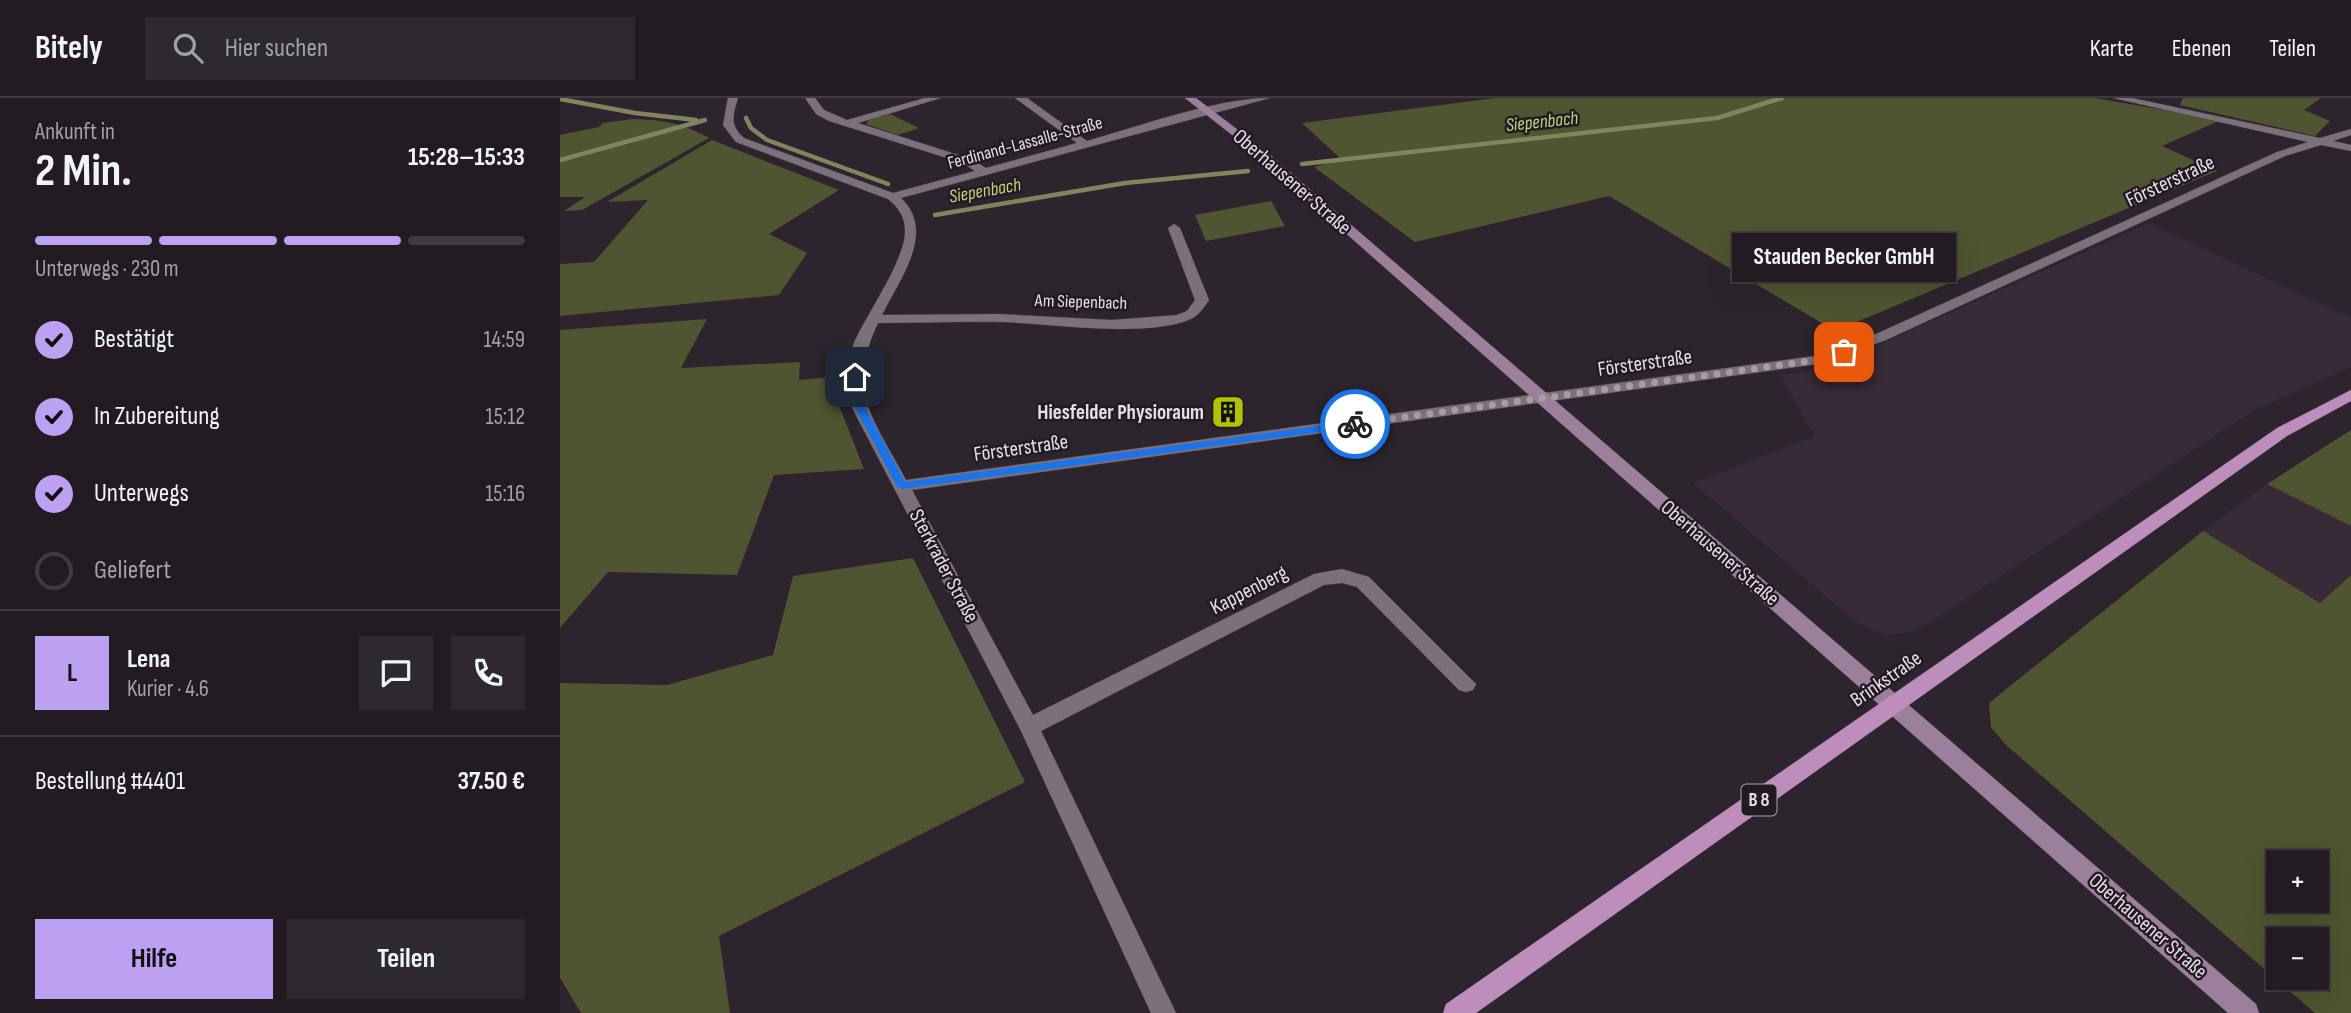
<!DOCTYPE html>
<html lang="de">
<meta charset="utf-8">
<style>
body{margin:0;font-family:"Sofia Sans Condensed",sans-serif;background:#2e292f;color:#f1f3f6;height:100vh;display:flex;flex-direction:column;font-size:26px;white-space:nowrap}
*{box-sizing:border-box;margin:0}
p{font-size:23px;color:#a2a1a5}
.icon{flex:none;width:38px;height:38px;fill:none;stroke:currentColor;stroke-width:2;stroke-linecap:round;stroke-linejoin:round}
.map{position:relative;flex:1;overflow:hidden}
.drawer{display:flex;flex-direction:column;background:#221c22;width:560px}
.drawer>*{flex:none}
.controls{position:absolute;left:1706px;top:752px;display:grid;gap:14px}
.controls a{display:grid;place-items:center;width:63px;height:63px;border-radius:0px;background:#221c22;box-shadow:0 7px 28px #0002,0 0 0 2px #3f3a40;font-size:35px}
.pin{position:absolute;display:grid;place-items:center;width:60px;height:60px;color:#fff;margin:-30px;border-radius:14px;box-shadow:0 4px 10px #0006}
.courier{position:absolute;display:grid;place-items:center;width:70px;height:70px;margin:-35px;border:5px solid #1a73e8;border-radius:50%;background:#fff;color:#222;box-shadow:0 2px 9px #0007}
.bubble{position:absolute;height:49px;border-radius:0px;background:#221c22;box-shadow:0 7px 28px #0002,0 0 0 2px #3f3a40;font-size:23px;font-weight:700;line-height:49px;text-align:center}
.headline em{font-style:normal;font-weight:700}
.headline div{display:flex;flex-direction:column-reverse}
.headline{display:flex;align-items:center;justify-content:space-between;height:119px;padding:0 35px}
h1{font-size:46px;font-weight:700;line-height:52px}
.bar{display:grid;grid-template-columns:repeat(4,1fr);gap:10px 7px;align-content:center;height:84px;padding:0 35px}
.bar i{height:9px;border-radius:5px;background:#3f3a40}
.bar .on{background:#bca0f2}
.bar p{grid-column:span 4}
.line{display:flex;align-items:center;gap:18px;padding:0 35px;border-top:2px solid #3f3a40}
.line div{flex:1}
.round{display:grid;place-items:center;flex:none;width:74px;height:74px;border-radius:0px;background:#2e292f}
ol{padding:0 35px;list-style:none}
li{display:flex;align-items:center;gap:21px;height:77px}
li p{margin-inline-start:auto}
li .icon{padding:7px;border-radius:50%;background:#bca0f2;color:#111;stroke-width:4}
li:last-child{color:#a2a1a5}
li i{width:38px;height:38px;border:4px solid #3f3a40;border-radius:50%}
.primary-button{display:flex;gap:14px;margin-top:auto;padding:14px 35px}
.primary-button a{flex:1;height:80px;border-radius:0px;background:#bca0f2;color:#111;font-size:28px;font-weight:700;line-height:80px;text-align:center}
.primary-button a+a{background:#2e292f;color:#f1f3f6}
header{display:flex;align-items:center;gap:42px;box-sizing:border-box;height:98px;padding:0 35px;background:#221c22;border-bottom:2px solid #3f3a40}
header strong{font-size:33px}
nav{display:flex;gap:38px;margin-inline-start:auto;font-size:24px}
.search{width:490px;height:63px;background:#2e292f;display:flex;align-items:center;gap:18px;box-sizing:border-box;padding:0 24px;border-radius:0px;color:#a2a1a5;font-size:26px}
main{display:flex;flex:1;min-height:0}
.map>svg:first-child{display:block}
.built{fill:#382a37}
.green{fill:#4e5530;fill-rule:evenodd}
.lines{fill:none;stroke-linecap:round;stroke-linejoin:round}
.stream{stroke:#80855d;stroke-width:4.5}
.street-casing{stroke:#474047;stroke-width:1}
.secondary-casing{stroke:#474047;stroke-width:1}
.primary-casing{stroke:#474047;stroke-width:1}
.street{fill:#7b717b;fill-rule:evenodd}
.secondary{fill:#9c7f9b;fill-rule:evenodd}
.primary{fill:#bd8dbb;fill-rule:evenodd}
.route{fill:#1a73e8}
.done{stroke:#a59ea4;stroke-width:7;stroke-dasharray:0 12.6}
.labels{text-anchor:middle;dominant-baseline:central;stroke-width:5;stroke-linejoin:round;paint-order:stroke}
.far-street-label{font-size:18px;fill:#e5dfe4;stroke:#231b23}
.far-water-label{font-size:19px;font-style:italic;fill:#c1d27a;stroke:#231b23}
.shield{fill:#231b23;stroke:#aba4aa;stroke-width:2}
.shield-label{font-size:19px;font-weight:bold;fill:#e5dfe4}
.street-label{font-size:21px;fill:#e5dfe4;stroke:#231b23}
.poi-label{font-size:21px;font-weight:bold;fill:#e5dfe4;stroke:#231b23;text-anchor:end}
</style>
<header>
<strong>Bitely</strong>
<div class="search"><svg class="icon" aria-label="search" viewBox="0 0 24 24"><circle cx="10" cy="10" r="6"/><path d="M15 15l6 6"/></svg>Hier suchen</div>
<nav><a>Karte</a><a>Ebenen</a><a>Teilen</a></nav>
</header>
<main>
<section class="drawer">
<div class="headline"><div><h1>2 Min.</h1><p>Ankunft in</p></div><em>15:28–15:33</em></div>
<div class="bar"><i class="on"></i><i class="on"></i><i class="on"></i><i></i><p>Unterwegs · 230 m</p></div>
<ol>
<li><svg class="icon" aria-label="check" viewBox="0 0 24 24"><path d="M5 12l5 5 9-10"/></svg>Bestätigt<p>14:59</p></li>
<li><svg class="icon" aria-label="check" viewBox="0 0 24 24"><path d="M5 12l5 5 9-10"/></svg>In Zubereitung<p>15:12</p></li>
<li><svg class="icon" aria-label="check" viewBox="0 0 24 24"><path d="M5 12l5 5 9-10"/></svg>Unterwegs<p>15:16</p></li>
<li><i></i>Geliefert</li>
</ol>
<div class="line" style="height:126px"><b class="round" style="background:#bca0f2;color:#111">L</b><div><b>Lena</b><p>Kurier · 4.6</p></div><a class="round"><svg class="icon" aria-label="chat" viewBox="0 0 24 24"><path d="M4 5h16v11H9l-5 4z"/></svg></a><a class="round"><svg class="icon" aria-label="phone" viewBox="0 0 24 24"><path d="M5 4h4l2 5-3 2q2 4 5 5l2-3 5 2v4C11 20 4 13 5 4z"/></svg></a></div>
<div class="line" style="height:91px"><div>Bestellung #4401</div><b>37.50 €</b></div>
<div class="primary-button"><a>Hilfe</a><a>Teilen</a></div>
</section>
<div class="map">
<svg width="1791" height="915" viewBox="0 0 1791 915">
<rect width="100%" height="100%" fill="#2d252d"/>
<g class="built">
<polygon points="1589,125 1791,220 1791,269 1698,310 1374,522 1349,535 1325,537 1296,524 1133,385 1255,338 1220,277 1261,273"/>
<polygon points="1707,386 1791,428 1791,477 1760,505 1643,433"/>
</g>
<g class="green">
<polygon points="935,0 1535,0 1661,22 1602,48 1657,73 1275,233 1049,98 855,144 754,69 781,61 742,25"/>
<polygon points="1623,0 1761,0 1744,12 1770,23 1755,38 1620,7"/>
<polygon points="330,16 359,30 338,37 306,26 310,21"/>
<path d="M 73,21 C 105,22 121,25 149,40 L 22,112 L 4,113 L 25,99 L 0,99 L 0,37 L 39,29 L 43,25 Z"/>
<polygon points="152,42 279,92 209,136 247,155 219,197 0,218 0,166 34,164 88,102 47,104"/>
<polygon points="711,103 725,128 646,143 635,117"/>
<polygon points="147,221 121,270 240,264 239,282 273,279 275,297 304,371 214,377 177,477 48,474 0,530 0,232"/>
<polygon points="1791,332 1791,428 1707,386"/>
<path d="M 1643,433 L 1760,505 L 1791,477 L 1791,915 L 1755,915 L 1445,646 L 1431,629 L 1429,605 ZM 1718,765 L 1757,765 L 1757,803 L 1718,803 ZM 1718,842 L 1757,842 L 1757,880 L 1718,880 Z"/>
<polygon points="353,460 465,684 159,838 170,915 21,915 0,880 0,585 107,587 213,557 233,478"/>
</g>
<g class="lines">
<g class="stream">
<polyline points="0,1 75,15 136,22"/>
<polyline points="186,20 191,30 207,42 328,86"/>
<polyline points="0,62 145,22"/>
<polyline points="742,66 1157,20 1222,0"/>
<polyline points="375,117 565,85 688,73"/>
</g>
<defs>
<path id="street" d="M 168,0 L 178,0 C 173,17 169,27 184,40 L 333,95 L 415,73 L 403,65 L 269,23 L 256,16 L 245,0 L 255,0 L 264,12 L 287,22 L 365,0 L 381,0 L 298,25 L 411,61 L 426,70 L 517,45 L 455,0 L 467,0 L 527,43 C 580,28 657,0 710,0 L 341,100 C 377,134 339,182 322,217 L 439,216 L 552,222 L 617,217 L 627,213 L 635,202 L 608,130 L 614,126 L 620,130 L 649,202 C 642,212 638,219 626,223 C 580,239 492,226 443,224 C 401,223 360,225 318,225 C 285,294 314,321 346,382 L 1262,257 L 1316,236 L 1717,54 L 1748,44 L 1553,0 L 1572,0 L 1760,40 L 1791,31 L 1791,37 L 1773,43 L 1791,47 L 1791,53 L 1761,47 L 1725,58 L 1326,242 L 1265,265 L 352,392 L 473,617 L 754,476 L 782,471 L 809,479 L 916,586 L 913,592 L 906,594 L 899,592 L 797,489 L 782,485 L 764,487 L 481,633 L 616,915 L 591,915 L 461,633 L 289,304 C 288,285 287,263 294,245 C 306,217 346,161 345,133 C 345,119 339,110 328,101 L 176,44 L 163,27 Z"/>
<polygon id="secondary" points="625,0 636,0 703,51 1696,906 1699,915 1668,915 695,55"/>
<polygon id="primary" points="1791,292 1791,303 1727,338 916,915 883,915 886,906 1717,330"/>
</defs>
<use href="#street" class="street-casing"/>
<use href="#secondary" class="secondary-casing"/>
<use href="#primary" class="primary-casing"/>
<use href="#street" class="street"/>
<use href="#secondary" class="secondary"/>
<use href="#primary" class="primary"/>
</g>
<polygon class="route" points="291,277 299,279 302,304 345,384 795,323 800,326 795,329 342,391 337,388 292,304"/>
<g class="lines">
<polyline class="done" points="795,326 1265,261 1284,254"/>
</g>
<defs>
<symbol id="building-square" viewBox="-11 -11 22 22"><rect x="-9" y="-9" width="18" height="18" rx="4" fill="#afc504" stroke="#231b23"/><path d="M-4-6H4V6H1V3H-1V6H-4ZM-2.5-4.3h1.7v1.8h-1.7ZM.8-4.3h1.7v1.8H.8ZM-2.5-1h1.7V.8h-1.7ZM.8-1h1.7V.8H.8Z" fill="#111"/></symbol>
</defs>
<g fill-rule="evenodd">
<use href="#building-square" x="649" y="295" width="38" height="38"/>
</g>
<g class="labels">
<g class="far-street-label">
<text transform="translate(465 45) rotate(-15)">Ferdinand-Lassalle-Straße</text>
<text transform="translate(521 204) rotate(2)">Am Siepenbach</text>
</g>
<g class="far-water-label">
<text transform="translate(982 24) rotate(-6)">Siepenbach</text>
<text transform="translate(425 93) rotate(-10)">Siepenbach</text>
</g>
<rect class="shield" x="1181.5" y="686.5" width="35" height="31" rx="5"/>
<g class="shield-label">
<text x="1199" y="702">B 8</text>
</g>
<g class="street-label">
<text transform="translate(1610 83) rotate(-25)">Försterstraße</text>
<text transform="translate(732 84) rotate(41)">Oberhausener Straße</text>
<text transform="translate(1085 265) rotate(-8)">Försterstraße</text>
<text transform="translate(461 350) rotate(-8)">Försterstraße</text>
<text transform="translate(1160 455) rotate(41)">Oberhausener Straße</text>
<text transform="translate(384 468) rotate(62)">Sterkrader Straße</text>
<text transform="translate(689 492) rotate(-27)">Kappenberg</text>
<text transform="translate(1326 581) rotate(-35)">Brinkstraße</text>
<text transform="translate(1588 828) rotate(41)">Oberhausener Straße</text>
</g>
<g class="poi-label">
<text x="644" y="314">Hiesfelder Physioraum</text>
</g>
</g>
</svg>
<div class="controls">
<a>+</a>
<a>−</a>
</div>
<div class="pin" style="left:1284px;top:254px;background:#ea580c"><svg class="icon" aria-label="bag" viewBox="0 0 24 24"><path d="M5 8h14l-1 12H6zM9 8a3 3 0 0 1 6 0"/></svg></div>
<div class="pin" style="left:295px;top:279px;background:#1f2937"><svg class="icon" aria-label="home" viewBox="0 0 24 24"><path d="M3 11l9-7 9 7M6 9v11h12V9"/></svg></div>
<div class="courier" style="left:795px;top:326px"><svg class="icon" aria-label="bike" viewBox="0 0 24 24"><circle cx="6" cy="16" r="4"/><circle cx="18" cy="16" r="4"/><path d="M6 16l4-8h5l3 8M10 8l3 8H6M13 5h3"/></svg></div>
<div class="bubble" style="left:1172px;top:135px;width:224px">Stauden Becker GmbH</div>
</div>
</main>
